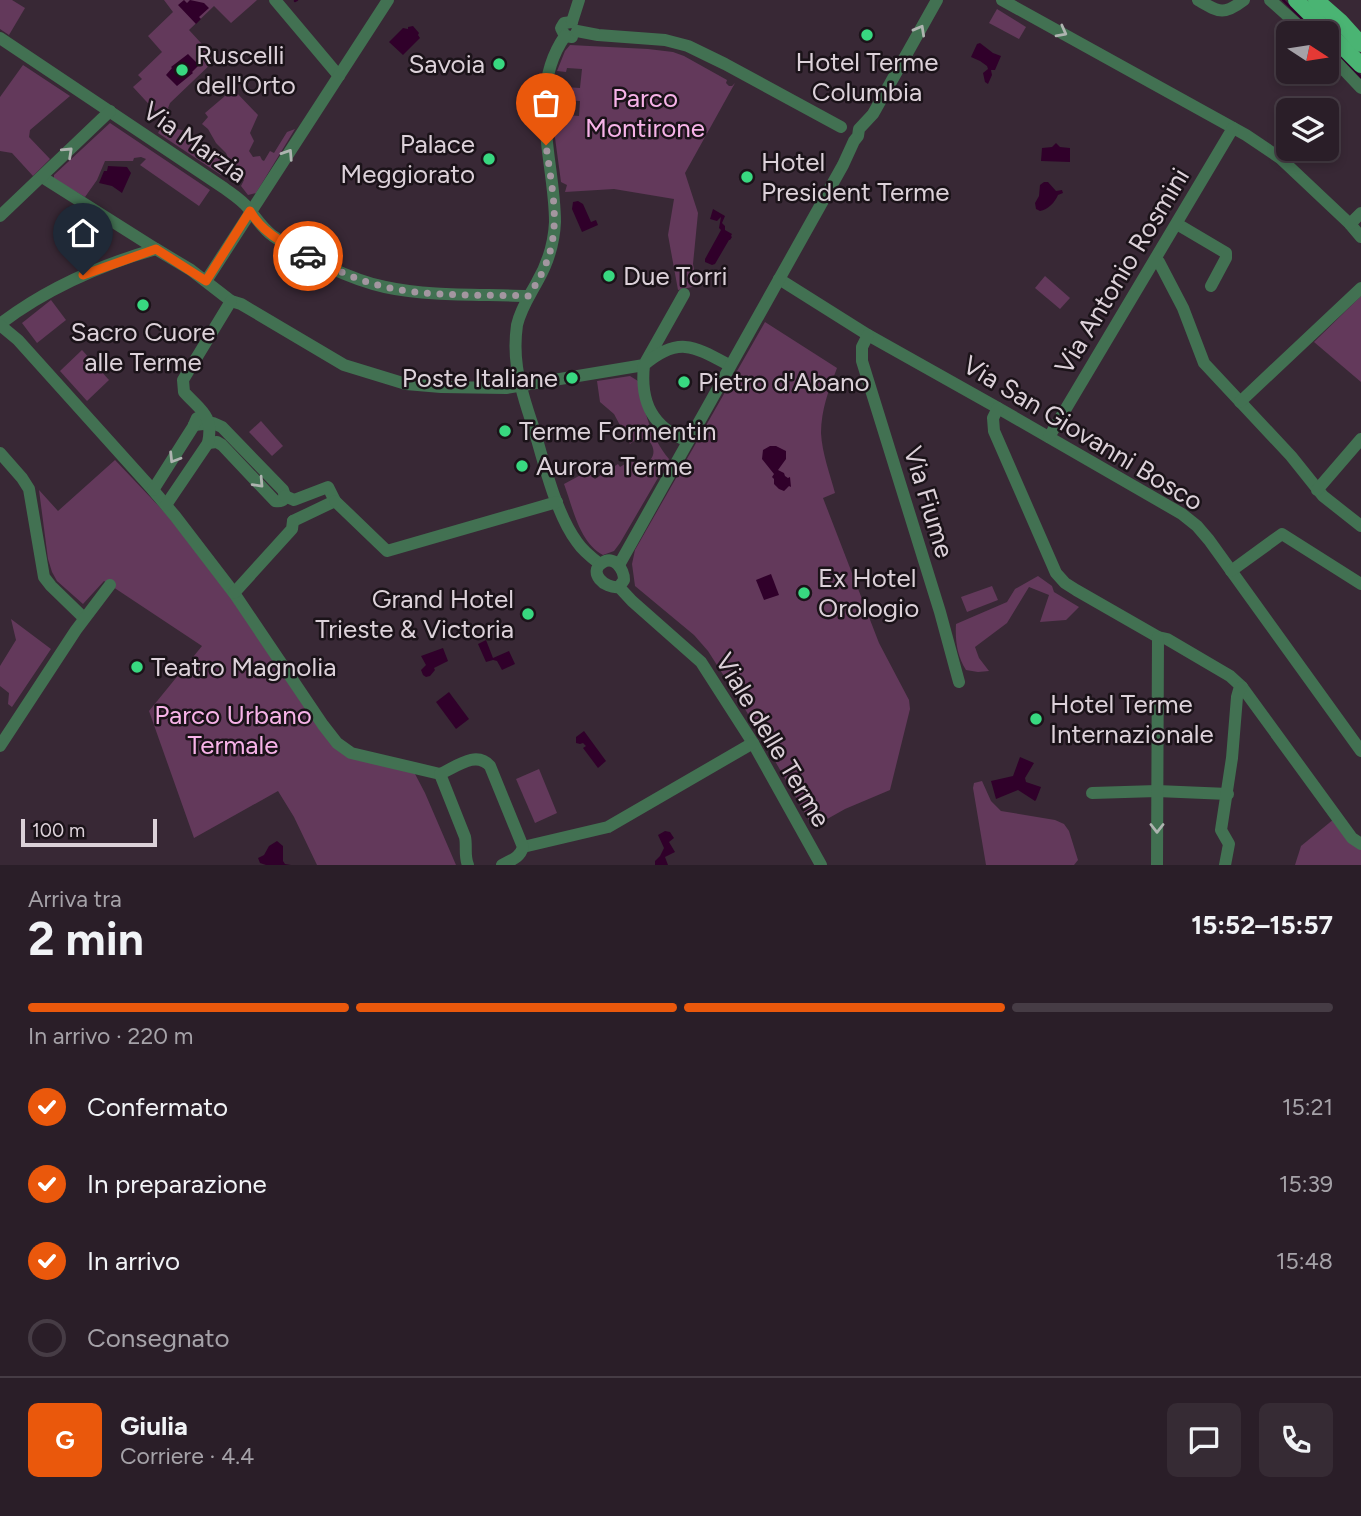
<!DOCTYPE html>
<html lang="it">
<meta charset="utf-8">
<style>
body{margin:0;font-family:Figtree,sans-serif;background:#362b34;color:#f1f3f6;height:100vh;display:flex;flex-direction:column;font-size:26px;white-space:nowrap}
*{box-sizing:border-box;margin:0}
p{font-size:23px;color:#a5a2a8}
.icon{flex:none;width:38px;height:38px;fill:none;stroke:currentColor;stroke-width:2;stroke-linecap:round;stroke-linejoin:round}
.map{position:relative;height:865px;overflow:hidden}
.panel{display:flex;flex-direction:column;background:#2a1e28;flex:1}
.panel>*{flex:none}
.needle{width:46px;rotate:102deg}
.controls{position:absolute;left:1276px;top:21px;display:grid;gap:14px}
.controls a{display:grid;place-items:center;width:63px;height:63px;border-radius:10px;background:#2a1e28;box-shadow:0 4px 10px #0003,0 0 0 2px #463c45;font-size:35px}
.scale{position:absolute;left:21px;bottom:18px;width:136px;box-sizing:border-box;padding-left:7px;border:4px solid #dcd1d9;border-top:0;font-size:19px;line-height:24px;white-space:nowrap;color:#dcd1d9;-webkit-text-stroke:5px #1b1319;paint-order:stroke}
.pin{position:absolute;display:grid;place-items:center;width:60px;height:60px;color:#fff;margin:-72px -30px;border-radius:50% 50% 50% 0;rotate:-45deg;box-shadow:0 0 7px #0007}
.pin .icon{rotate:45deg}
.courier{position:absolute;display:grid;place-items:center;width:70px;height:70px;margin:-35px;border:5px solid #ea580c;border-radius:50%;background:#fff;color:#222;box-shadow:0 2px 9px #0007}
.overview em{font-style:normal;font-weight:700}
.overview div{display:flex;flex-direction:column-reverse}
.overview{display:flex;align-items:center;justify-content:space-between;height:119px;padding:0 28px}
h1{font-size:46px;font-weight:700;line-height:52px}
.bar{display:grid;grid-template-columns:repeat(4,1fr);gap:10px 7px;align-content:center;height:84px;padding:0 28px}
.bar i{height:9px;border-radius:5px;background:#463c45}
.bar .on{background:#ea580c}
.bar p{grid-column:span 4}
.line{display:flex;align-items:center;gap:18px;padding:0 28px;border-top:2px solid #463c45}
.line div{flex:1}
.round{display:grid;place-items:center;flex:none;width:74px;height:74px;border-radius:10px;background:#362b34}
ol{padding:0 28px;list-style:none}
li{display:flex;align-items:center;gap:21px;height:77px}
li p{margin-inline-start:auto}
li .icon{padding:7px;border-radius:50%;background:#ea580c;color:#fff;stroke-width:4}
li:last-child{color:#a5a2a8}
li i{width:38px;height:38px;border:4px solid #463c45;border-radius:50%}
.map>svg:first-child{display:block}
.green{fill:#63395b}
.water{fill:#30002a}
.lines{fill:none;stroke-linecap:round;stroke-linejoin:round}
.stream{stroke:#30002a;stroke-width:2.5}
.minor{stroke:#427152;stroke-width:12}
.major{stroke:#4ab473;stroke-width:16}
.oneway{stroke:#aeb4b0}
.done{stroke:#a396a0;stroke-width:7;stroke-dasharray:0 12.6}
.route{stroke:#ea580c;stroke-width:9}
.poi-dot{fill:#38d880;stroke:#1b1319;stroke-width:2.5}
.labels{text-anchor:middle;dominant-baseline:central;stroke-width:5;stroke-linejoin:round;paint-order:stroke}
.poi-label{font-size:26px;fill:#dcd1d9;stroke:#1b1319;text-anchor:start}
.park-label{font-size:26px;fill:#f7b3e8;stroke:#1b1319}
.street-label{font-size:26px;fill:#dcd1d9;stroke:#1b1319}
</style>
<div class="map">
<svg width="1361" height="865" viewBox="0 0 1361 865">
<rect width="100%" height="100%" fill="#382835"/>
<g class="green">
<polygon points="0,0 12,0 25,8 9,35 0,29"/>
<polygon points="164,0 257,0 231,23 214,6 189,30 213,56 215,60 170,103 168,108 172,113 167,119 157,113 133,87 142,79 138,75 162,52 148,36 173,12"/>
<polygon points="997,9 1026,27 1019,39 989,23"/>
<polygon points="570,45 648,49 673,52 684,56 727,80 726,83 729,86 732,86 735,83 685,173 698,213 693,264 697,286 678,290 668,235 674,199 614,189 565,192 567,185 561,182 553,123 554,114 579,116 580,101 564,100 565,87 580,88 582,69 567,68 566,72 557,71 565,51"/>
<polygon points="23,65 70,96 30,130 29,137 50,159 33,176 12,153 0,151 0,97"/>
<polygon points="232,90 234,90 258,115 250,133 254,141 249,151 253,157 260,156 262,160 264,161 270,151 274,153 287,132 295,129 256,193 248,195 241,186 244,180 233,170 226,153 216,143 208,129 202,124 208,117 205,113"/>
<polygon points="110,123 210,190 199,206 140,165 146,159 141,157 134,158 133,161 105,161 97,180 85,197 54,179 54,175"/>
<polygon points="162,126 182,130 189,134 196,145 202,150 220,157 224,167 221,175 158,133"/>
<polygon points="1045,276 1070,298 1060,309 1035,288"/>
<polygon points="1361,296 1361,382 1314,342"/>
<polygon points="51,300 66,320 37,343 22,323"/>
<path d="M 765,322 L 837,368 C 829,389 821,410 821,433 C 822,453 830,474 835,493 L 823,498 L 879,643 L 909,700 L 910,709 L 890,790 L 845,809 L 813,827 L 745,709 L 708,651 L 694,635 L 635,586 L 632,564 L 635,550 Z"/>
<polygon points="82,350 109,380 87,401 60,371"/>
<path d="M 630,376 L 638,381 C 644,410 650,436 669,459 L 620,543 L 614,551 L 603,555 C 579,542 573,508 564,484 L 590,470 L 591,476 L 595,479 L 618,464 L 620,467 L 630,461 L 642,465 C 654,461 657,450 649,441 L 638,438 L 630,444 L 614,414 L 600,402 L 597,381 Z"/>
<polygon points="261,421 283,446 272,456 249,432"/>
<polygon points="115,460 170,518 235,603 330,741 414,772 425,793 456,865 317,865 294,817 278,791 194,838 149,711 202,646 104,581 83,604 57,581 52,572 48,559 39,490 58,511"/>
<path d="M 1038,576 L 1052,586 L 1054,592 L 1079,607 L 1066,620 L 1040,622 L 1049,595 L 1029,587 L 1007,623 L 975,647 L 979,658 L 989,671 L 978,672 L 966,670 C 957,656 955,640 956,624 L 1007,602 L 1015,589 Z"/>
<polygon points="992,586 998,600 967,612 961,597"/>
<polygon points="11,619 51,649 12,707 8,704 9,693 0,686 0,666 16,640"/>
<polygon points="539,769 557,813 535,823 516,779"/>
<polygon points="982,781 991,801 1001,811 1055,820 1064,824 1069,831 1078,860 1074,865 986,865 973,788 974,783"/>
<polygon points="1334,819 1361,849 1361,865 1295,865 1301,846"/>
</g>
<g class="water">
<polygon points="184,0 187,3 190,0 204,3 209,8 199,17 201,19 196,24 178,5"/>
<polygon points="413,26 419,33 418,35 420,38 403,55 389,42 403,28 408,29 408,27"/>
<polygon points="980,43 993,53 1001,56 995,70 991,70 992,75 988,84 985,82 983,73 988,69 987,66 980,61 971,57 977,44"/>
<polygon points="188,54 199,65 192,72 193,73 177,86 166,75 172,68 171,67"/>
<polygon points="1056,143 1060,147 1070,148 1070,162 1041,161 1042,148 1052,147"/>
<polygon points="108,166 127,167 131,173 122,193 112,186 99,183 104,171 107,171"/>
<path d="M 1044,182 L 1048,182 L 1056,191 L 1062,190 L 1063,193 L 1058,195 C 1055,202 1048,210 1040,211 L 1036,209 L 1035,203 L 1039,196 L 1040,185 Z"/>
<polygon points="578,201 583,204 591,222 596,220 598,225 582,232 572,209 573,202"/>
<polygon points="713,209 725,216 722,223 725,226 725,230 732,234 731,236 732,237 730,240 729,240 715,264 712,265 705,262 705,259 721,230 719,228 721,217 717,221 710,219"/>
<polygon points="770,446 776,446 786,451 786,459 778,470 784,473 785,476 788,478 790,477 791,487 789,486 784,491 779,489 774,484 774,479 772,477 774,474 762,459 763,450"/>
<polygon points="771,574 779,595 764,600 756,580"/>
<polygon points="486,640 493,658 509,651 515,664 502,670 497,661 493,660 486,662 478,644"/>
<polygon points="443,648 448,661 434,668 435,670 430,676 426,677 423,675 421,670 426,665 421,656"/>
<polygon points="449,692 469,719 456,729 436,702"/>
<polygon points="584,731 606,761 598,768 583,748 586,746 583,743 580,744 576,743 576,737"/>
<polygon points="1020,757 1034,763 1025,778 1026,782 1041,787 1036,800 1035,801 1018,790 996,799 991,781 1013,776"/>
<polygon points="665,831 670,832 674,838 669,842 675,852 665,857 668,865 655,865 655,861 660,856 664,848 658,835"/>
<polygon points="277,841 283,846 283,861 285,864 291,865 266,865 260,863 258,858 264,855 269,846"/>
</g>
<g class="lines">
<g class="stream">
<polyline points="1283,0 1317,33"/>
<polyline points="295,1 297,0"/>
<polyline points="1326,43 1361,77"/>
</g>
<g class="minor">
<polyline points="275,0 339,76"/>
<polyline points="1002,0 1246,135 1280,158 1350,224 1361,237"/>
<path d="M 1198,0 C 1219,12 1223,16 1244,0"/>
<polyline points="1270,0 1307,33"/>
<polyline points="572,22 564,23 561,28 565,36 572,37"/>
<polyline points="572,22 579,0"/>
<polyline points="577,31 598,35 665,40 688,46 725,64 841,127"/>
<path d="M 565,36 C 526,92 555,161 555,222 C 554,244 548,263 537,282 C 529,297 521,308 517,325 C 515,339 515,353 517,367 C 520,388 527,409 534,429 C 544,463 556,514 577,542 C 583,551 592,558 600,564"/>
<path d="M 0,38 L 224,188 C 232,194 242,200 248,208 C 257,219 262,228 273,236 C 302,256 351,280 385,287 C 431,297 481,294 528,296"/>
<polyline points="1326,51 1361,88"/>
<polyline points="42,177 156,249"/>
<polyline points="0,216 110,111"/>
<polyline points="1177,224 1226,253 1226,258 1211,286"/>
<polyline points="1350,224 1361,213"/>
<polyline points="1156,260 1159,262 1183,308 1204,363 1291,456 1323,496 1361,526"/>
<polyline points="779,279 868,335 998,408 1182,514 1197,526 1209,540 1361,751"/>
<polyline points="206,281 388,0"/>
<path d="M 0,324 C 46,289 100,265 156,249 L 191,270 L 231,301 L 241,304 L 344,365 L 406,384 L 441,387 L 506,388 L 644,365 L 684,294"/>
<polyline points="0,325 18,340 153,490 175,516 234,593 323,725 337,743 351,753 440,774"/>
<polyline points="868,335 862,347 862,361 940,612 959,682"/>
<polyline points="1240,402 1361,288"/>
<polyline points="998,408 993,418 994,431 1056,573 1065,583 1076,590 1158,637 1167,639 1230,676 1242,687 1352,838 1361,844"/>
<path d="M 194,425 L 213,423 L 222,427 L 283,490 L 285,496 C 284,501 280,502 275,501 L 222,445 L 217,442 L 208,443"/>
<polyline points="1049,437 1233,128"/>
<path d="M 688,441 C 652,428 640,402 644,365 C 678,336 694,346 729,365"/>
<polyline points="0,453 22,478 29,489 44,577 51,586 84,618"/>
<polyline points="153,490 193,427 197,418"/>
<polyline points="1317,490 1361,439"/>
<polyline points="285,496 294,500 328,487 335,501 293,521"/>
<polyline points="335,501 387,551 557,502"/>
<path d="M 166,505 L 208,443 C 214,415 200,410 184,392 L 183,380 L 231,301"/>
<polyline points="619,565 843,165 854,141 858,136 859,129 873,114 937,0"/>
<polyline points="1231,571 1282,534 1361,584"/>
<path d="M 619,587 L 624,580 C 624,570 614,554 602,563 C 588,572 604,589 619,587 L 632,601 L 701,662 L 753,743 L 821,865"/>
<polyline points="234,593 292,529 293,521"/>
<polyline points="0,746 76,630 110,585"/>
<polyline points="1092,793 1157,791 1228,794"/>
<polyline points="523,847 608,827 753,743"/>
<path d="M 468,865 C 464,856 467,846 465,837 L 440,774 C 456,767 476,750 490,766 L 523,847 C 520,858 511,860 502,865"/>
<polyline points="1157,865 1158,637"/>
<polyline points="1225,865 1229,844 1221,830 1232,758 1237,697 1239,690 1242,687"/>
</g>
<g class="major">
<polyline points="1296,0 1361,65"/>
<polyline points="1316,0 1340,21 1361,44"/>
</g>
</g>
<defs><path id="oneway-chevron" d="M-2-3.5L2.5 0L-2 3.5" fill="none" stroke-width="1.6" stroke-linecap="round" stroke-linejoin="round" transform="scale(1.75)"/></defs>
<g class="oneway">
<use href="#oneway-chevron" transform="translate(920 30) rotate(-61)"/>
<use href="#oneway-chevron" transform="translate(1062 32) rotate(28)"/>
<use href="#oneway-chevron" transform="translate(68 152) rotate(-43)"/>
<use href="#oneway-chevron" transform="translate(288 154) rotate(-57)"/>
<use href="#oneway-chevron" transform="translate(174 458) rotate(122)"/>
<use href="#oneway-chevron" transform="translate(259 483) rotate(47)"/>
<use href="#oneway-chevron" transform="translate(1157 828) rotate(90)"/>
</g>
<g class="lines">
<path class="done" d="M 308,256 C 330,267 354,279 378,285 C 426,298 479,294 528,296 C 566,243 554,204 546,145"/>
<path class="route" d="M 83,275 L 156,249 L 206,281 L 250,211 C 263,234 286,244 308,256"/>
</g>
<g class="poi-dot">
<circle cx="867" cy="35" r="7"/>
<circle cx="499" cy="64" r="7"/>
<circle cx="182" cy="70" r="7"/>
<circle cx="489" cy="159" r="7"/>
<circle cx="747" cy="177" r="7"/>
<circle cx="609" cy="276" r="7"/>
<circle cx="143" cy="305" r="7"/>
<circle cx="572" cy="378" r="7"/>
<circle cx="684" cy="382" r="7"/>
<circle cx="505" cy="431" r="7"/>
<circle cx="522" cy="466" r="7"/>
<circle cx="804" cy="593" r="7"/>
<circle cx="528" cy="614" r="7"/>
<circle cx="137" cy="667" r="7"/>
<circle cx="1036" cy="719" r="7"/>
</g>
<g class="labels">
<g class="poi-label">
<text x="196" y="55">Ruscelli<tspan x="196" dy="30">dell'Orto</tspan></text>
<text x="867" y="62" text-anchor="middle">Hotel Terme<tspan x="867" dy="30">Columbia</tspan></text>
<text x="485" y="64" text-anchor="end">Savoia</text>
<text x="475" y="144" text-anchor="end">Palace<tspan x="475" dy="30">Meggiorato</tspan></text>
<text x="761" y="162">Hotel<tspan x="761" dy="30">President Terme</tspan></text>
<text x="623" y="276">Due Torri</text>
<text x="143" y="332" text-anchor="middle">Sacro Cuore<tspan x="143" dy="30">alle Terme</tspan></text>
<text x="558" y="378" text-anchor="end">Poste Italiane</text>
<text x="698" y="382">Pietro d'Abano</text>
<text x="519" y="431">Terme Formentin</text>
<text x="536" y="466">Aurora Terme</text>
<text x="818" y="578">Ex Hotel<tspan x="818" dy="30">Orologio</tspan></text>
<text x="514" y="599" text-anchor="end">Grand Hotel<tspan x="514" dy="30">Trieste &amp; Victoria</tspan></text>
<text x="151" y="667">Teatro Magnolia</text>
<text x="1050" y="704">Hotel Terme<tspan x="1050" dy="30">Internazionale</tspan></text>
</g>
<g class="park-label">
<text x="645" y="98">Parco<tspan x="645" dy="30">Montirone</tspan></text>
<text x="233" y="715">Parco Urbano<tspan x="233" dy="30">Termale</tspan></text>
</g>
<g class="street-label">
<text transform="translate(195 142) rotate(35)">Via Marzia</text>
<text transform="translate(1122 271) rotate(-59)">Via Antonio Rosmini</text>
<text transform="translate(1083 433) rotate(31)">Via San Giovanni Bosco</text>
<text transform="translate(929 502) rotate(73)">Via Fiume</text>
<text transform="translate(773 740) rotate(59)">Viale delle Terme</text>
</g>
</g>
</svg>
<div class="controls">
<a><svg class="needle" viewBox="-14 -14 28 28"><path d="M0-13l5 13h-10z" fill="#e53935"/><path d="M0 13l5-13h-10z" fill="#a5a2a8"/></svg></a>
<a><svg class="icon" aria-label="layers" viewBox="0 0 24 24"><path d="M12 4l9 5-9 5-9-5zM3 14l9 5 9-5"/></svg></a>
</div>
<div class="scale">100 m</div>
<div class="pin" style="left:546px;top:145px;background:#ea580c"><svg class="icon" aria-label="bag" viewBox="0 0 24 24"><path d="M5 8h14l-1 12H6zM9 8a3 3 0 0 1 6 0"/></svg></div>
<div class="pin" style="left:83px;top:275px;background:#1f2937"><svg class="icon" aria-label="home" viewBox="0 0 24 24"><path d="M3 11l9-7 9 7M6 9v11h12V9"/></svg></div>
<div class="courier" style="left:308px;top:256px"><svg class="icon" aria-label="car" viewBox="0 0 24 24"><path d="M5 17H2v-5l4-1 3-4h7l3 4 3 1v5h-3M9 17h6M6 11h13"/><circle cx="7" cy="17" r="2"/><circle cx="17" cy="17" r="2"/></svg></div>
</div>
<section class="panel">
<div class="overview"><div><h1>2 min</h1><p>Arriva tra</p></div><em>15:52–15:57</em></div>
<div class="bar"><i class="on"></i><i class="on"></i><i class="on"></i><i></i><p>In arrivo · 220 m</p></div>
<ol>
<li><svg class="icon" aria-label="check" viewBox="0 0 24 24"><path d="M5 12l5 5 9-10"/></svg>Confermato<p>15:21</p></li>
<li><svg class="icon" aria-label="check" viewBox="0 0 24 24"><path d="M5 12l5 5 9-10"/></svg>In preparazione<p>15:39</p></li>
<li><svg class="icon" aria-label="check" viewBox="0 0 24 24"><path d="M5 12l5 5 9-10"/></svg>In arrivo<p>15:48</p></li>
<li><i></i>Consegnato</li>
</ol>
<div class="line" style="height:126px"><b class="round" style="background:#ea580c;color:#fff">G</b><div><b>Giulia</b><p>Corriere · 4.4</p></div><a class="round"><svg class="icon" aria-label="chat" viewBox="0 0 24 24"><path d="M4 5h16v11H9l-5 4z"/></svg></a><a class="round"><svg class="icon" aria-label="phone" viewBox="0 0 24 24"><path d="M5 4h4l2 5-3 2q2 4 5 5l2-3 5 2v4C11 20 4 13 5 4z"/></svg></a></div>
</section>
